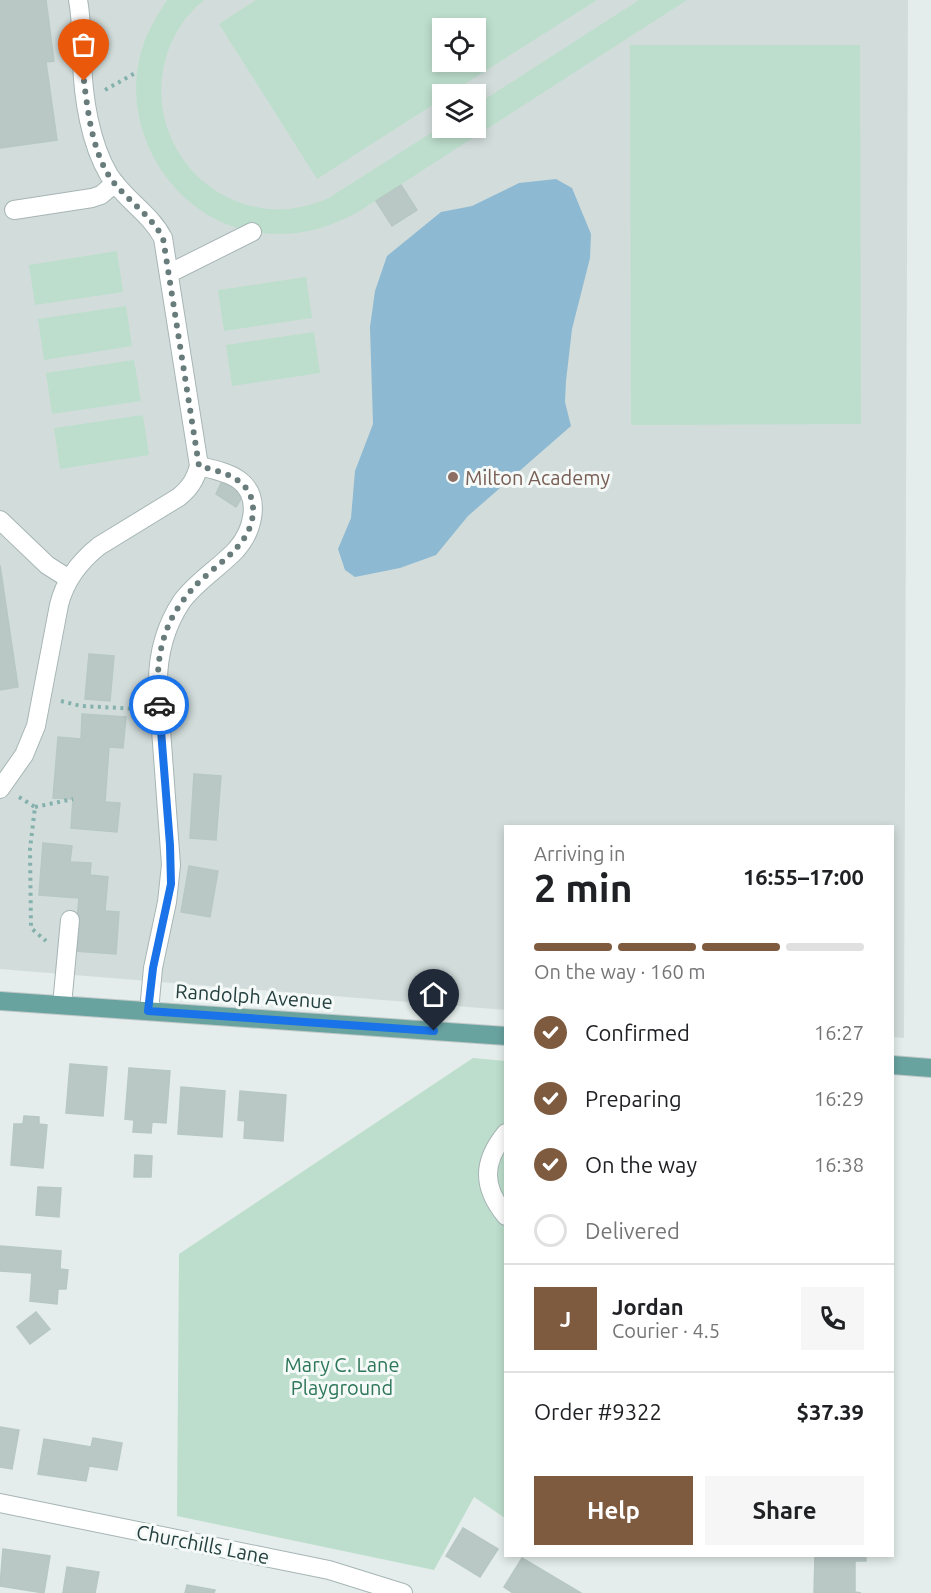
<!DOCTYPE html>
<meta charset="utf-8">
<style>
body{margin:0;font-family:Ubuntu,sans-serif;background:#f6f6f6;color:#202124;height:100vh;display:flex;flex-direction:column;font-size:22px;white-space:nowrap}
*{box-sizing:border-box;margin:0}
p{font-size:20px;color:#757577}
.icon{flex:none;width:33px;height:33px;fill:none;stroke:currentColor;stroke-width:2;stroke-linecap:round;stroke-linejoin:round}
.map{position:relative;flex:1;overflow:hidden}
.details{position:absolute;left:504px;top:825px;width:390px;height:732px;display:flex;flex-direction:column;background:#fff;border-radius:0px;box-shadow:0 3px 9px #0003}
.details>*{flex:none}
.controls{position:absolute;left:432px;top:18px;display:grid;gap:12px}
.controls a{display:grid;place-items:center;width:54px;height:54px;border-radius:0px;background:#fff;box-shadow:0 3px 9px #0003;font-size:30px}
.pin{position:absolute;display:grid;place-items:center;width:51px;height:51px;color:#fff;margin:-62px -26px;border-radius:50% 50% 50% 0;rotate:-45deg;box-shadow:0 0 6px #0007}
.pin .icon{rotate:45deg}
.courier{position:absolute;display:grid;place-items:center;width:60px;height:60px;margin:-30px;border:4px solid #1a73e8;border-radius:50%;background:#fff;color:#222;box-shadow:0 2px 8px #0007}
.overview em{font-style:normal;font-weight:600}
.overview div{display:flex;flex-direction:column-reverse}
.overview{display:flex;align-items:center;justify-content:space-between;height:102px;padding:0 30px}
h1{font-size:39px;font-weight:600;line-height:45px}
.bar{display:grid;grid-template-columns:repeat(4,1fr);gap:9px 6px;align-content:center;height:72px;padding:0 30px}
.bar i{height:8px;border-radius:4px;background:#e0e0e0}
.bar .on{background:#7e5b3f}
.bar p{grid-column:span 4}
.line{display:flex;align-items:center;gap:15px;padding:0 30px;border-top:2px solid #e0e0e0}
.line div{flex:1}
.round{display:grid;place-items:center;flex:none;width:63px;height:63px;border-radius:0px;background:#f6f6f6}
ol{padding:0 30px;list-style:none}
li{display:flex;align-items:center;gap:18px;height:66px}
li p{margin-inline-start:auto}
li .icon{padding:6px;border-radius:50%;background:#7e5b3f;color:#fff;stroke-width:4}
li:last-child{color:#757577}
li i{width:33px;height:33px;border:3px solid #e0e0e0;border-radius:50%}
.primary-button{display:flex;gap:12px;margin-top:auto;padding:12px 30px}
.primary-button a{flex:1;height:69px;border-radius:0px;background:#7e5b3f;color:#fff;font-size:24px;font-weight:600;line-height:69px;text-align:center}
.primary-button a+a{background:#f6f6f6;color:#202124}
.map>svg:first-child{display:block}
.built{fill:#d2dddb;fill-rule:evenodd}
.green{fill:#bddecd;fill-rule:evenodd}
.water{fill:#8db9d2}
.building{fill:#b9c8c5;stroke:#b6c7c4;stroke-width:1.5}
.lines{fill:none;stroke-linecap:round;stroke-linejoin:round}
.minor-casing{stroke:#a6b5b4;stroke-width:20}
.major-casing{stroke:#c1c9c9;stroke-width:20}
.path{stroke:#85b1ac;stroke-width:4;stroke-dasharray:3 4.5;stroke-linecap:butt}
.minor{stroke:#fff;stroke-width:18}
.major{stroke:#69a3a0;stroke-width:18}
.done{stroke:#677c7b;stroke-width:6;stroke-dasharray:0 10.8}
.route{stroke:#1a73e8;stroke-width:8}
.education-dot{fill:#8d6e63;stroke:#f5faf8;stroke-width:2}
.labels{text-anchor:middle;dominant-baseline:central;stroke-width:6;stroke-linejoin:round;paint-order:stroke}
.education-label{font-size:20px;fill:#785e54;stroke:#f5faf8;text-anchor:start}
.street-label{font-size:20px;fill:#233f3e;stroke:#f5faf8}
.park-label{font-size:20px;fill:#2d7659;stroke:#f5faf8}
</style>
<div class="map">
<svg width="931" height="1593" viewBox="0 0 931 1593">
<rect width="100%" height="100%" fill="#e4edeb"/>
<path class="built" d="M 0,0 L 908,0 L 904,1038 L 893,1037 L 892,826 L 506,826 L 505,1010 L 0,969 ZM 442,28 L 476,28 L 476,62 L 442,62 ZM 442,94 L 476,94 L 476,128 L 442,128 Z"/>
<g class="green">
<path d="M 167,0 L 204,0 C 185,15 171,37 165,61 C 147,131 196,202 269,209 C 289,211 308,206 327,199 L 442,126 L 476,128 L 476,105 L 639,0 L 687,0 L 358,212 C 332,226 306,235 275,234 C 179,233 111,129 145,40 C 151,25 159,13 167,0 Z"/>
<path d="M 256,0 L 597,0 L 449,94 L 442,94 L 442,99 L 317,179 L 219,24 ZM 442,28 L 476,28 L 476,62 L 442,62 Z"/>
<polygon points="860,45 861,424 631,425 630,45"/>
<polygon points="117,251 123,292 35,305 29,265"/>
<polygon points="306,277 312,318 224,331 218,290"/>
<polygon points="126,306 132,346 44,360 38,319"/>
<polygon points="314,332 320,373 232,386 226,345"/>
<polygon points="134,360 141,401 52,414 46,373"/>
<polygon points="143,415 149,455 60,469 54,428"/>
<polygon points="473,1058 505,1061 505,1518 474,1497 434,1570 177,1516 179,1254"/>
</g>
<polygon class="water" points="556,179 572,188 591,234 590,258 572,329 566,381 565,402 571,426 468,516 436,555 400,568 355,577 345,570 338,549 351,518 355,471 373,424 370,327 375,291 387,256 441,212 472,206 519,183"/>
<g class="building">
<polygon points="0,0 46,0 54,61 46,62 57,140 0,148"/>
<polygon points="401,185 417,210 392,226 376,201"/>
<polygon points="225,474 247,489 236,507 216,494"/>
<polygon points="0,565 18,687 0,690"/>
<polygon points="89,654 114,656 110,701 85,699"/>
<polygon points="82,714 126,717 123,748 109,747 105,802 120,803 117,832 71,828 73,799 53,798 58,737 81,739"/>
<polygon points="194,774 221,776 216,840 190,838"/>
<polygon points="43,843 72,846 70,862 91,863 90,875 108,877 105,911 119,912 116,954 74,951 79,898 39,895"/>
<polygon points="189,866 218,871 210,917 181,912"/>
<polygon points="70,1064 107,1067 103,1116 66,1113"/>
<polygon points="129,1068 170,1071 166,1123 152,1122 151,1133 133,1132 134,1120 125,1119"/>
<polygon points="181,1087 225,1091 222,1137 178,1134"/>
<polygon points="240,1091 286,1095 283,1141 244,1138 245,1121 238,1120"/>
<polygon points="24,1116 39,1117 39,1124 47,1125 43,1168 11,1165 14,1124 23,1124"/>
<polygon points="135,1155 152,1156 151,1177 134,1177"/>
<polygon points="38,1187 61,1188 59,1217 36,1215"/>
<polygon points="0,1246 61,1251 60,1269 68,1270 66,1289 58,1289 57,1304 30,1301 32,1273 0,1271"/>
<polygon points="36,1312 50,1329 30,1344 17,1327"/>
<polygon points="0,1427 19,1430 12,1469 0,1467"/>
<polygon points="93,1438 122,1443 117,1470 89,1466 86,1481 38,1474 44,1439 91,1447"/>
<polygon points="463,1528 498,1549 480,1577 446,1556"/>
<polygon points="3,1549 50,1556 44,1593 0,1586"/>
<polygon points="815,1556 866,1556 866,1561 855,1561 855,1592 861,1593 814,1593"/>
<polygon points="522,1558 581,1593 513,1593 504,1587"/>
<polygon points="67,1567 99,1572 95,1593 63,1593"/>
<polygon points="187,1585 215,1590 214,1593 185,1593"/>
</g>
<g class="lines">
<defs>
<g id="minor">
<polyline points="14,210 92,198 101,195 115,183"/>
<polyline points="170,273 252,232"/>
<polyline points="0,520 47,565 69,579"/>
<path d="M 0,789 L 24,755 L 36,726 L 59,605 C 65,580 79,562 99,546 L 179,497 C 190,488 195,480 199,466 L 163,238 C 150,213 124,199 109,175 C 90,143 83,97 82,60 C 81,40 82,20 78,0"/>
<polyline points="62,1005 70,920"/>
<path d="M 149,1011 L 153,968 L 167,902 L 171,865 L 158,689 C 157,657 164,628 182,601 C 197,581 219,568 236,550 C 253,531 262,497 239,480 C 228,472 212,469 199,466"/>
<path d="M 506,1133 C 482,1162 482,1187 506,1216"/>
<polyline points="0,1503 329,1570 403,1593"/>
</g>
<g id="major">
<polyline points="0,1001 506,1036"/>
<polyline points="892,1065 931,1068"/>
</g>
</defs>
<use href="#minor" class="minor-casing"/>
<use href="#major" class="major-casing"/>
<g class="path">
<polyline points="105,90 137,72"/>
<polyline points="61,701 81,706 140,709"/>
<polyline points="19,797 35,807 30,849 31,928 46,941"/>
<polyline points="35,807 73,799"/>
</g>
<use href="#minor" class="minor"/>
<use href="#major" class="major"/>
</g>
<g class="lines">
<path class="done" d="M 84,81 C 88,114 93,156 114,183 C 130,202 151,216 163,238 L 199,466 C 223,472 251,479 253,507 C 255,544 217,563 195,586 C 187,595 179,605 173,616 C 158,644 156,674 159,705"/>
<polyline class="route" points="159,705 170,845 171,884 153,968 148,1011 434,1031"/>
</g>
<circle class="education-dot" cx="453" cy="477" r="6"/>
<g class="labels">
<g class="education-label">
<text x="465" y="477">Milton Academy</text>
</g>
<g class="street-label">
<text transform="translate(254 996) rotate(4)">Randolph Avenue</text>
<text transform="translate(203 1544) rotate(11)">Churchills Lane</text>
</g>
<g class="park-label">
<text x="342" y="1364">Mary C. Lane<tspan x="342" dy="23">Playground</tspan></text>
</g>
</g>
</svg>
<div class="controls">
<a><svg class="icon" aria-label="locate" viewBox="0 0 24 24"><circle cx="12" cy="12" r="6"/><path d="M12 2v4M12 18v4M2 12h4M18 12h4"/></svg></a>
<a><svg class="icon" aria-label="layers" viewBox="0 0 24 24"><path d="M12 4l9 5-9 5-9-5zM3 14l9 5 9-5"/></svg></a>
</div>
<div class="pin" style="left:84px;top:81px;background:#ea580c"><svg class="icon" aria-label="bag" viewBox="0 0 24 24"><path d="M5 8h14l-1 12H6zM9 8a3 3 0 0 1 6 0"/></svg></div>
<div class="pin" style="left:434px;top:1031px;background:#1f2937"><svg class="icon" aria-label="home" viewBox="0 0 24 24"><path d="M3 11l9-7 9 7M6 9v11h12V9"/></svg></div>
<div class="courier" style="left:159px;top:705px"><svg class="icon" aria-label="car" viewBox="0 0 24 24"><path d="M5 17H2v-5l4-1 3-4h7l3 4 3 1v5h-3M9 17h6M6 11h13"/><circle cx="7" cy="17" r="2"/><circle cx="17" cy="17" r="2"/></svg></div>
<section class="details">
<div class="overview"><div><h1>2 min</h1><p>Arriving in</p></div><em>16:55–17:00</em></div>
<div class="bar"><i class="on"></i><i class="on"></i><i class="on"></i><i></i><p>On the way · 160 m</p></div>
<ol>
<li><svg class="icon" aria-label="check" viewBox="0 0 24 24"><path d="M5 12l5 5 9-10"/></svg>Confirmed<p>16:27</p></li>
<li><svg class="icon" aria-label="check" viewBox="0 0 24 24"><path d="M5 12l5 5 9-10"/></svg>Preparing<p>16:29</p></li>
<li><svg class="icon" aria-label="check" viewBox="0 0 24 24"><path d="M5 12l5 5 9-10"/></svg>On the way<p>16:38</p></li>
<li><i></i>Delivered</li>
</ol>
<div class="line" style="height:108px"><b class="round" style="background:#7e5b3f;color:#fff">J</b><div><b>Jordan</b><p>Courier · 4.5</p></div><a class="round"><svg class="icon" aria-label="phone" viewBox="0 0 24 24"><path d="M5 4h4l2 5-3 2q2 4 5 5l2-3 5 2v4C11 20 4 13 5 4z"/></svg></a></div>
<div class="line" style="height:78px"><div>Order #9322</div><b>$37.39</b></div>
<div class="primary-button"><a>Help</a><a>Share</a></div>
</section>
</div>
